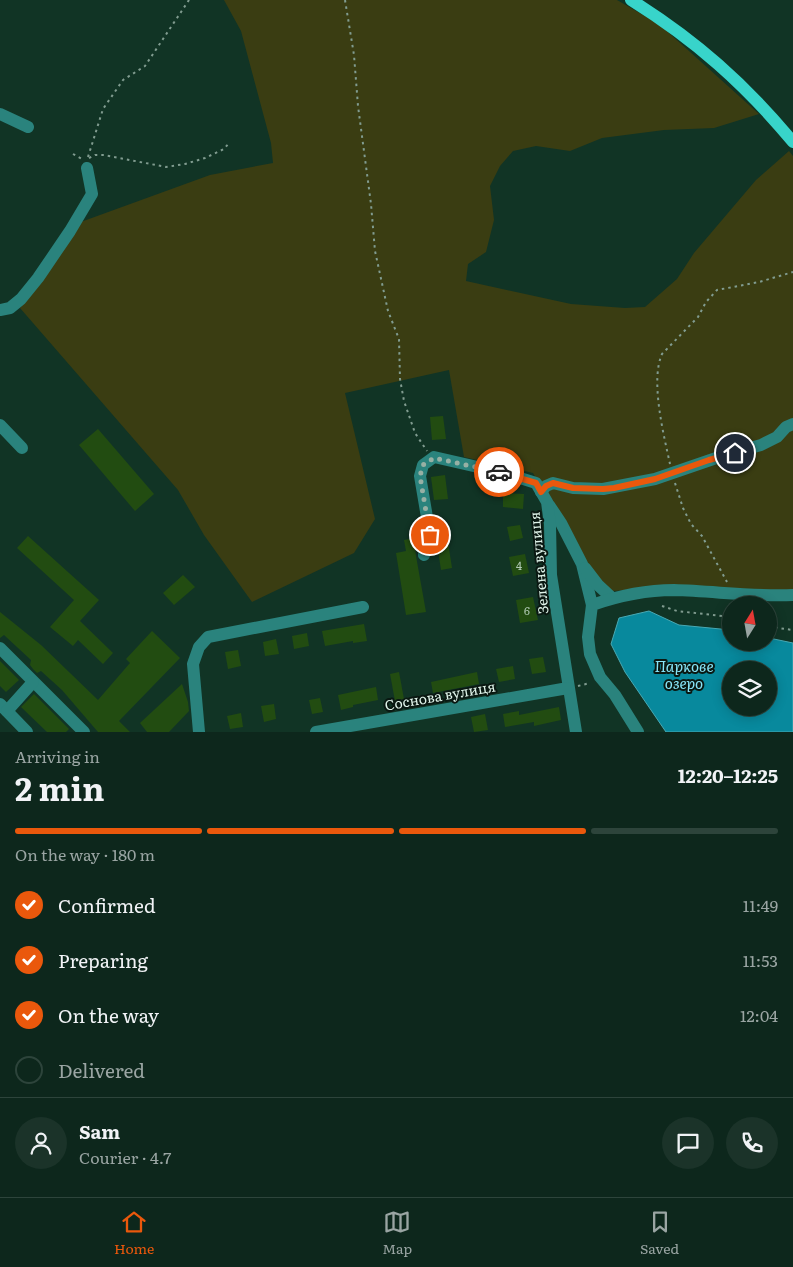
<!DOCTYPE html>
<meta charset="utf-8">
<style>
body{margin:0;font-family:Literata,serif;background:#1b3329;color:#f1f3f6;height:100vh;display:flex;flex-direction:column;font-size:19px;white-space:nowrap}
*{box-sizing:border-box;margin:0}
p{font-size:16px;color:#9aa5a3}
.icon{flex:none;width:28px;height:28px;fill:none;stroke:currentColor;stroke-width:2;stroke-linecap:round;stroke-linejoin:round}
.map{position:relative;height:732px;overflow:hidden}
.sheet{display:flex;flex-direction:column;background:#0d271c;flex:1}
.sheet>*{flex:none}
.needle{width:32px;rotate:11deg}
.controls{position:absolute;left:722px;top:596px;display:grid;gap:10px}
.controls a{display:grid;place-items:center;width:55px;height:55px;border-radius:50%;background:#0d271c;box-shadow:0 2px 12px #0003,0 0 0 1px #2d443b;font-size:25px}
.pin{position:absolute;display:grid;place-items:center;width:42px;height:42px;color:#fff;margin:-21px;border:2px solid #fff;border-radius:50%;box-shadow:0 1px 5px #0007}
.courier{position:absolute;display:grid;place-items:center;width:50px;height:50px;margin:-25px;border:4px solid #ea580c;border-radius:50%;background:#fff;color:#222;box-shadow:0 1px 6px #0007}
.headline em{font-style:normal;font-weight:700}
.headline div{display:flex;flex-direction:column-reverse}
.headline{display:flex;align-items:center;justify-content:space-between;height:85px;padding:0 15px}
h1{font-size:32px;font-weight:700;line-height:38px}
.bar{display:grid;grid-template-columns:repeat(4,1fr);gap:8px 5px;align-content:center;height:60px;padding:0 15px}
.bar i{height:6px;border-radius:4px;background:#2d443b}
.bar .active{background:#ea580c}
.bar p{grid-column:span 4}
.line{display:flex;align-items:center;gap:12px;padding:0 15px;border-top:1px solid #2d443b}
.line div{flex:1}
.round{display:grid;place-items:center;flex:none;width:52px;height:52px;border-radius:26px;background:#1b3329}
ol{padding:0 15px;list-style:none}
li{display:flex;align-items:center;gap:15px;height:55px}
li p{margin-inline-start:auto}
li .icon{padding:5px;border-radius:50%;background:#ea580c;color:#fff;stroke-width:4}
li:last-child{color:#9aa5a3}
li i{width:28px;height:28px;border:2px solid #2d443b;border-radius:50%}
.tabs{display:flex;justify-content:space-around;align-items:center;height:70px;border-top:1px solid #2d443b;background:#0d271c;font-size:14px;color:#9aa5a3}
.tabs a{display:grid;justify-items:center;gap:2px}
.tabs .active{color:#ea580c}
.map>svg:first-child{display:block}
.green{fill:#3a3d12}
.water{fill:#08899d;stroke:#48a9b4;fill-rule:evenodd}
.building{fill:#224c11}
.lines{fill:none;stroke-linecap:round;stroke-linejoin:round}
.path{stroke:#819c90;stroke-width:2;stroke-dasharray:2.5 4;stroke-linecap:butt}
.minor{stroke:#2a837d;stroke-width:12}
.major{stroke:#38d4ca;stroke-width:12}
.done{stroke:#97b0a4;stroke-width:5;stroke-dasharray:0 9}
.route{stroke:#ea580c;stroke-width:6}
.labels{text-anchor:middle;dominant-baseline:central;stroke-width:4;stroke-linejoin:round;paint-order:stroke}
.number-label{font-size:11px;fill:#b0c9b3}
.street-label{font-size:14px;fill:#dff3e9;stroke:#0a1812}
.water-label{font-size:15px;font-style:italic;fill:#87e5f8;stroke:#0a1812}
</style>
<div class="map">
<svg width="793" height="732" viewBox="0 0 793 732">
<rect width="100%" height="100%" fill="#113425"/>
<polygon class="green" points="224,0 617,0 659,24 759,114 714,128 664,130 602,138 570,151 536,146 513,151 500,166 490,186 494,220 486,252 468,264 466,281 571,304 625,308 645,307 677,279 694,253 756,180 789,151 793,156 793,591 678,587 612,591 598,580 533,473 464,457 449,370 345,393 375,519 354,553 252,602 204,535 178,490 20,308 78,223 210,175 273,163 271,143 241,31"/>
<path class="water" d="M 649,611 L 679,625 L 731,630 L 731,642 L 769,642 L 769,638 L 793,643 L 793,732 L 666,732 L 625,672 L 611,644 L 619,618 ZM 731,670 L 769,670 L 769,708 L 731,708 Z"/>
<g class="building">
<polygon points="443,416 446,439 432,440 430,417"/>
<polygon points="98,429 154,494 135,511 79,445"/>
<polygon points="445,475 448,499 434,500 431,477"/>
<polygon points="503,493 524,494 523,509 503,507"/>
<polygon points="520,525 523,538 510,541 507,527"/>
<polygon points="28,536 99,600 80,621 113,653 103,664 78,640 73,646 50,627 74,600 17,548"/>
<polygon points="414,538 416,556 426,612 406,615 396,553 406,551 404,540"/>
<polygon points="448,542 452,568 441,570 437,544"/>
<polygon points="525,554 529,573 513,576 509,557"/>
<polygon points="183,575 195,587 174,605 163,593"/>
<polygon points="533,597 538,620 520,623 516,600"/>
<polygon points="0,612 41,645 98,700 130,663 126,659 152,631 180,658 119,721 130,732 98,732 62,690 41,671 37,673 33,669 30,665 31,660 4,635 0,638"/>
<polygon points="364,624 367,641 353,643 353,641 325,646 322,631"/>
<polygon points="307,633 309,646 294,649 292,636"/>
<polygon points="276,639 279,654 265,656 263,642"/>
<polygon points="238,650 241,666 228,669 225,652"/>
<polygon points="543,657 546,672 532,674 529,659"/>
<polygon points="0,661 19,680 6,692 0,686"/>
<polygon points="513,666 515,679 499,682 496,669"/>
<polygon points="399,672 404,699 395,701 390,674"/>
<polygon points="477,672 479,684 433,693 431,682"/>
<polygon points="182,684 188,702 189,711 169,732 147,732 140,723"/>
<polygon points="376,687 378,700 353,705 353,707 341,710 338,695"/>
<polygon points="34,694 69,729 66,732 47,732 21,707"/>
<polygon points="320,698 323,712 312,714 309,700"/>
<polygon points="274,704 276,719 264,722 261,706"/>
<polygon points="559,707 561,720 534,726 534,722 505,727 503,714 519,711 519,715"/>
<polygon points="241,713 243,727 230,729 227,716"/>
<polygon points="485,714 488,730 474,732 471,717"/>
</g>
<g class="lines">
<g class="path">
<polyline points="345,0 354,55 358,106 371,204 375,251 388,311 399,339 400,379 404,401 415,433 427,451"/>
<polyline points="73,154 82,159"/>
<polyline points="88,157 103,109 123,80 145,66 189,0"/>
<polyline points="89,158 95,155 104,155 166,167 185,164 205,158 224,149 229,143"/>
<path d="M 670,464 C 664,436 650,381 662,354 L 698,317 L 706,302 L 717,290 L 759,282 L 793,272"/>
<polyline points="675,483 683,508 691,524 702,536 727,582"/>
<polyline points="662,606 677,611 731,617"/>
<polyline points="769,625 778,628 793,630"/>
<polyline points="578,686 590,683"/>
</g>
<g class="minor">
<polyline points="0,114 28,127"/>
<polyline points="0,310 10,308 21,299 38,278 70,231 92,194 87,168"/>
<polyline points="0,425 22,448"/>
<polyline points="541,492 546,486 553,483 573,488 603,489 655,479 722,456 761,445 777,437 786,427 793,424"/>
<polyline points="549,505 561,523 582,564 592,605"/>
<polyline points="424,555 430,535 420,476 423,465 434,457 504,473 536,483 547,502 550,524 551,575 576,732"/>
<polyline points="585,568 598,585 612,598"/>
<polyline points="0,648 84,732"/>
<polyline points="0,704 27,732"/>
<polyline points="7,711 33,682"/>
<polyline points="199,732 193,664 199,647 208,637 363,607"/>
<polyline points="316,732 568,688"/>
<path d="M 638,732 L 615,695 L 600,677 L 590,654 L 588,637 L 592,605 C 618,596 647,590 674,590 C 714,591 753,597 793,595"/>
</g>
<path class="major" d="M 631,0 C 695,40 745,84 793,142"/>
</g>
<g class="lines">
<polyline class="done" points="430,535 420,476 423,465 434,458 499,472"/>
<polyline class="route" points="499,472 536,483 541,492 546,486 553,483 573,488 603,489 614,488 655,479 709,460 735,453"/>
</g>
<g class="labels">
<g class="number-label">
<text x="519" y="565">4</text>
<text x="527" y="610">6</text>
</g>
<g class="street-label">
<text transform="translate(538 563) rotate(-95)">Зелена вулиця</text>
<text transform="translate(440 695) rotate(-10)">Соснова вулиця</text>
</g>
<g class="water-label">
<text x="684" y="665">Паркове<tspan x="684" dy="17">озеро</tspan></text>
</g>
</g>
</svg>
<div class="controls">
<a><svg class="needle" viewBox="-14 -14 28 28"><path d="M0-13l5 13h-10z" fill="#e53935"/><path d="M0 13l5-13h-10z" fill="#9aa5a3"/></svg></a>
<a><svg class="icon" aria-label="layers" viewBox="0 0 24 24"><path d="M12 4l9 5-9 5-9-5zM3 14l9 5 9-5"/></svg></a>
</div>
<div class="pin" style="left:430px;top:535px;background:#ea580c"><svg class="icon" aria-label="bag" viewBox="0 0 24 24"><path d="M5 8h14l-1 12H6zM9 8a3 3 0 0 1 6 0"/></svg></div>
<div class="pin" style="left:735px;top:453px;background:#1f2937"><svg class="icon" aria-label="home" viewBox="0 0 24 24"><path d="M3 11l9-7 9 7M6 9v11h12V9"/></svg></div>
<div class="courier" style="left:499px;top:472px"><svg class="icon" aria-label="car" viewBox="0 0 24 24"><path d="M5 17H2v-5l4-1 3-4h7l3 4 3 1v5h-3M9 17h6M6 11h13"/><circle cx="7" cy="17" r="2"/><circle cx="17" cy="17" r="2"/></svg></div>
</div>
<section class="sheet">
<div class="headline"><div><h1>2 min</h1><p>Arriving in</p></div><em>12:20–12:25</em></div>
<div class="bar"><i class="active"></i><i class="active"></i><i class="active"></i><i></i><p>On the way · 180 m</p></div>
<ol>
<li><svg class="icon" aria-label="check" viewBox="0 0 24 24"><path d="M5 12l5 5 9-10"/></svg>Confirmed<p>11:49</p></li>
<li><svg class="icon" aria-label="check" viewBox="0 0 24 24"><path d="M5 12l5 5 9-10"/></svg>Preparing<p>11:53</p></li>
<li><svg class="icon" aria-label="check" viewBox="0 0 24 24"><path d="M5 12l5 5 9-10"/></svg>On the way<p>12:04</p></li>
<li><i></i>Delivered</li>
</ol>
<div class="line" style="height:90px"><a class="round"><svg class="icon" aria-label="person" viewBox="0 0 24 24"><circle cx="12" cy="8" r="4"/><path d="M4 21q1-7 8-7t8 7"/></svg></a><div><b>Sam</b><p>Courier · 4.7</p></div><a class="round"><svg class="icon" aria-label="chat" viewBox="0 0 24 24"><path d="M4 5h16v11H9l-5 4z"/></svg></a><a class="round"><svg class="icon" aria-label="phone" viewBox="0 0 24 24"><path d="M5 4h4l2 5-3 2q2 4 5 5l2-3 5 2v4C11 20 4 13 5 4z"/></svg></a></div>
</section>
<nav class="tabs">
<a class="active"><svg class="icon" aria-label="home" viewBox="0 0 24 24"><path d="M3 11l9-7 9 7M6 9v11h12V9"/></svg>Home</a>
<a><svg class="icon" aria-label="map" viewBox="0 0 24 24"><path d="M3 6l6-2 6 2 6-2v14l-6 2-6-2-6 2zM9 4v14M15 6v14"/></svg>Map</a>
<a><svg class="icon" aria-label="saved" viewBox="0 0 24 24"><path d="M7 4h10v16l-5-4-5 4z"/></svg>Saved</a>
</nav>
